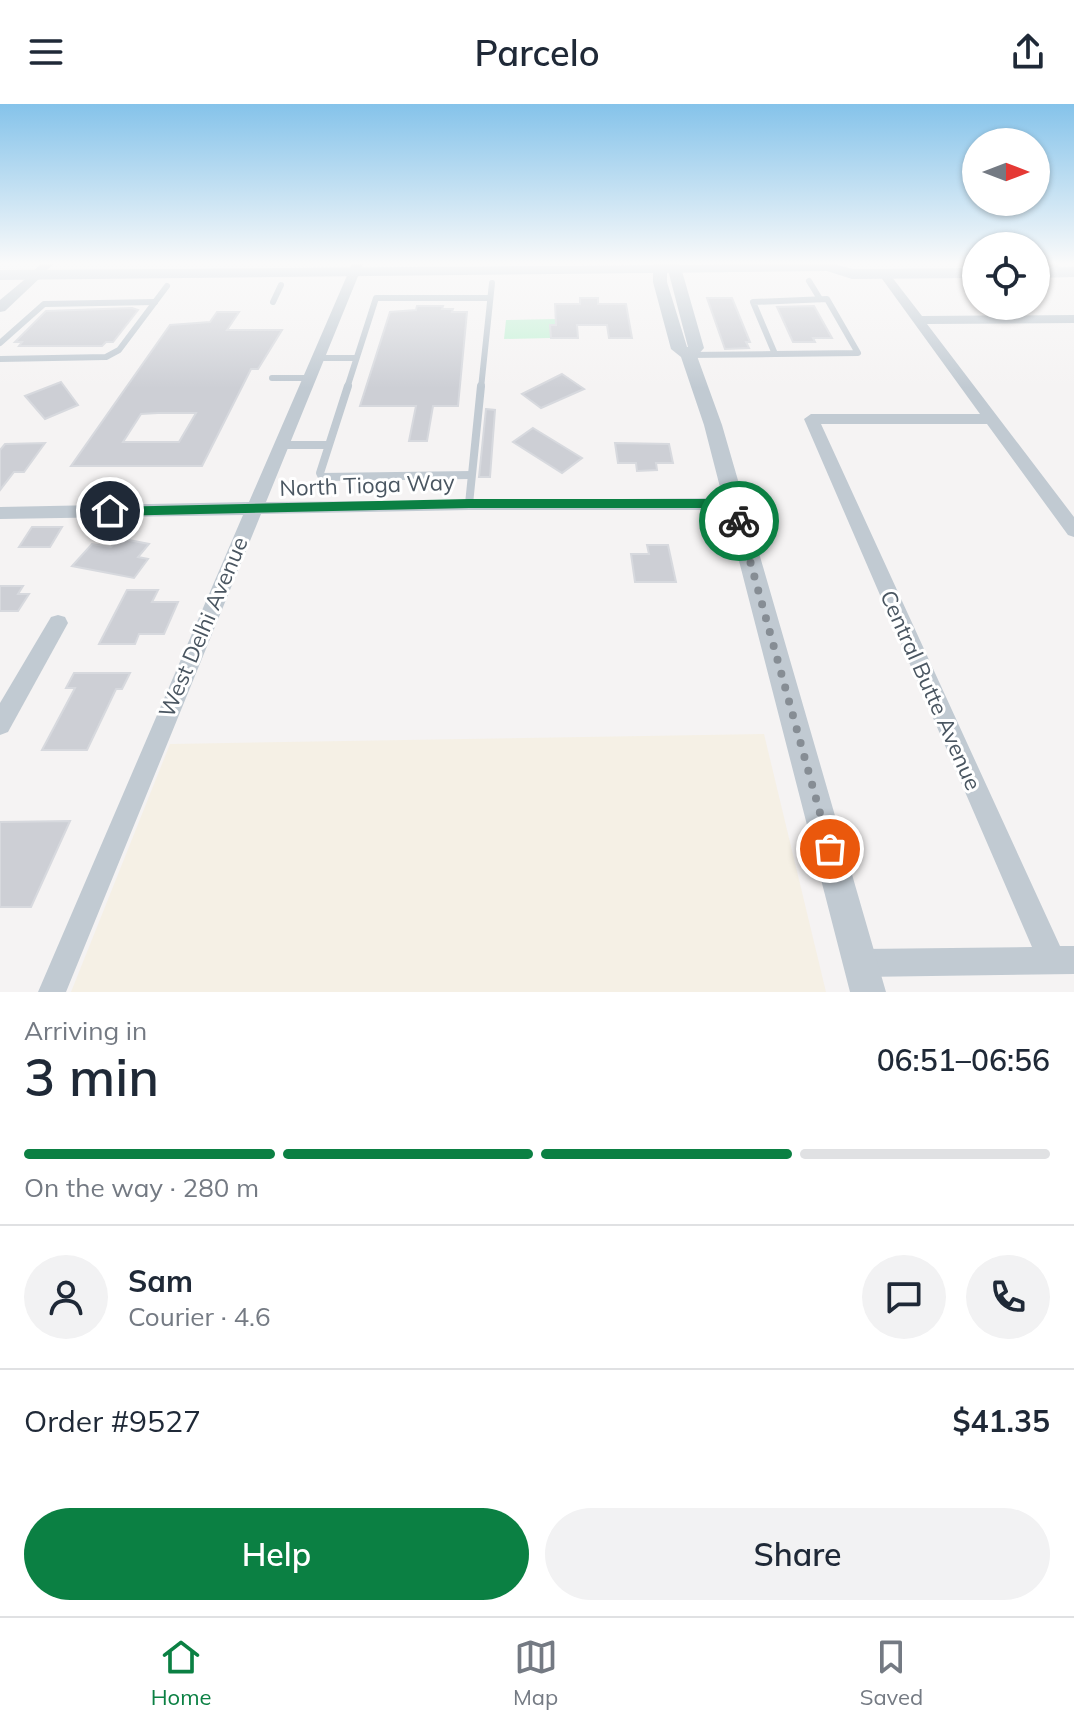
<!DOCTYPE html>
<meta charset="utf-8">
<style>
body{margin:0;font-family:Mulish,sans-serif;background:#f2f2f3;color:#1f2937;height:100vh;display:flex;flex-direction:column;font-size:30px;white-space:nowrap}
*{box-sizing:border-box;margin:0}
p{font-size:26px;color:#747a83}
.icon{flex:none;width:44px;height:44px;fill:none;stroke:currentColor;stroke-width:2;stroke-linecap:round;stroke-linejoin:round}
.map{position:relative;height:888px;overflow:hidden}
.sheet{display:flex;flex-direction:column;background:#fff;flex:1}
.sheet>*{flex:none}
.needle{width:52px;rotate:90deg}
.fabs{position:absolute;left:962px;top:24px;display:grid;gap:16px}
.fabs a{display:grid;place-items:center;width:88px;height:88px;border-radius:50%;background:#fff;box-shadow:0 2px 6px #0004;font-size:40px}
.pin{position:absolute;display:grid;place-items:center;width:68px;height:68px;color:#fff;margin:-34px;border:4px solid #fff;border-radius:50%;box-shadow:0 2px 8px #0007}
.courier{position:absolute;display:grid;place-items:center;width:80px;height:80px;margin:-40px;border:6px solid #0b8043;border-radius:50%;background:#fff;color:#222;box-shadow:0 2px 10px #0007}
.headline em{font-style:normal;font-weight:600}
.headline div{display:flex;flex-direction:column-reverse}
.headline{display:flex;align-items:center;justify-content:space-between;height:136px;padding:0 24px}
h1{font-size:52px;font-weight:600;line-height:60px}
.bar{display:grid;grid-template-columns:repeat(4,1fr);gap:12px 8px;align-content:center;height:96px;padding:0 24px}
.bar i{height:10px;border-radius:6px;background:#e0e1e3}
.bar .selected{background:#0b8043}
.bar p{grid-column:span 4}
.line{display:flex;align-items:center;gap:20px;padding:0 24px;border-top:2px solid #e0e1e3}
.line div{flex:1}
.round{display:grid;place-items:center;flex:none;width:84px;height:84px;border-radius:42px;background:#f2f2f3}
.button{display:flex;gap:16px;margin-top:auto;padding:16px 24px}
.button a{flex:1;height:92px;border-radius:48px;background:#0b8043;color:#fff;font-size:32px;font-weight:600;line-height:92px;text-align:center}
.button a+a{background:#f2f2f3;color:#1f2937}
header{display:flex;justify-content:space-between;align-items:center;height:104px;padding:0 24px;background:#fff;font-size:36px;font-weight:600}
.tab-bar{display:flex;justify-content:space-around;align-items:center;height:112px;border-top:2px solid #e0e1e3;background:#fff;font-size:22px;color:#747a83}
.tab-bar a{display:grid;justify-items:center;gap:4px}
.tab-bar .selected{color:#0b8043}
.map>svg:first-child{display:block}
.green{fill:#c3f1d5}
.sand{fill:#f5f0e5}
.building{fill:#cdcfd5;stroke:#d7d9de;stroke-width:2;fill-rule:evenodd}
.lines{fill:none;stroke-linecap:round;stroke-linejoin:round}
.service-far1{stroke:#c1cad2;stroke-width:6}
.service{stroke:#c1cad2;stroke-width:8}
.minor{fill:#c1cad2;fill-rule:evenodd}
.tertiary{fill:#c1cad2;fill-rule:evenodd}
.secondary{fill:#c1cbd6;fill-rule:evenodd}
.route{fill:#0b8043}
.done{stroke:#868d94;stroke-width:8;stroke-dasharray:0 14.4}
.labels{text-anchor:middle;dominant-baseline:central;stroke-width:6;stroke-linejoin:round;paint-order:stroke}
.street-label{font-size:22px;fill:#4a5661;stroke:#fff}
</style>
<header><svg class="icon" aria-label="menu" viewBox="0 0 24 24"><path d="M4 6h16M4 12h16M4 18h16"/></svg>Parcelo<svg class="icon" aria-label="share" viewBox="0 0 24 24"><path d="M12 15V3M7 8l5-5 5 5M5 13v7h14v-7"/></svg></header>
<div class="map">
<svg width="1074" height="888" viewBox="0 0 1074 888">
<rect width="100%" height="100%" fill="#f5f3f3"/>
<polygon class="green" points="556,215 556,225 551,225 551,234 504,235 506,216"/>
<polygon class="sand" points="764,630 826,888 71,888 170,640"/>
<g class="building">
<polygon points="580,194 598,194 598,200 626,200 632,234 609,234 607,221 577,221 578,234 551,234 550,221 556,221 555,200 580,200"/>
<polygon points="707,194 732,194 750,238 746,238 749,244 725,245"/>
<polygon points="417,202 443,202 442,205 453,205 452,208 467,208 458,302 433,302 427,337 409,337 416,302 360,302 390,208 416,206"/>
<polygon points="814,202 832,234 813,234 815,238 793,238 777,203"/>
<polygon points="132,204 138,206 113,238 106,238 102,242 19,242 22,238 15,238 46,207"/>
<path d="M 217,208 L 239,208 L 227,226 L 282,226 L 258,265 L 251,265 L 202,362 L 71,362 L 170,221 L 210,218 ZM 158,309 L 196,309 L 179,338 L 123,338 L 141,310 Z"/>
<polygon points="562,270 584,285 541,304 522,290"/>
<polygon points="61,278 78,301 45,315 25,292"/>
<polygon points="486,305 495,306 490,373 479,373"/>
<polygon points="533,324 582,354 562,369 513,338"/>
<polygon points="45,339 24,368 14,368 0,386 0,346 5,340"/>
<polygon points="615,339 669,340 673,359 656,359 657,366 637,367 636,359 618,359"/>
<polygon points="32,423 62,423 50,443 19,443"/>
<polygon points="119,434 149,440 138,453 148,455 134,474 72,462 92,440 111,443"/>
<polygon points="647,441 668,441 676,478 635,478 631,450 649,450"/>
<polygon points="0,482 23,482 18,490 29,490 18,507 0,507"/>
<polygon points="127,486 158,486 152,498 178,498 164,530 139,530 135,540 99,540"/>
<polygon points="74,569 130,569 122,585 116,585 87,646 42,646 75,584 66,584"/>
<polygon points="70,717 31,803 0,803 0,718"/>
</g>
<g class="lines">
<g class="service-far1">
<polyline points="809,177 820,195"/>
<polygon points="827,195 858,249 775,250 753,198"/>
<polyline points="273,198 281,181"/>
<polyline points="0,239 44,200 155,198"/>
<polyline points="688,251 775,250"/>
<polyline points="316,254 356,254"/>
<polyline points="0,255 106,253 119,246 167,182"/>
<polyline points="272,274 308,274"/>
<polyline points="347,284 376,194 490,194"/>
<polyline points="481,284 492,179"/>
</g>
<g class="service">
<polyline points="348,282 320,369 322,373 471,371"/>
<polyline points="280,341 328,341"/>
<polyline points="469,400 481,282"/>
</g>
<g class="minor">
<polygon points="41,160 54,160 40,172 32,172 32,168"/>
<polygon points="352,160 363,160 266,398 735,394 743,400 735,406 469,406 261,410 66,888 38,888 243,411 0,415 0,403 249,398"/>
<polygon points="1044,160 1056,160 1065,168 1055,170"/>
<polygon points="880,168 888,168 922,212 1074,211 1074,219 927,220 1074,413 1074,433 1068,431 987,320 821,320 1060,842 1074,842 1074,870 862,873 852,869 848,859 852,849 862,845 1032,843 804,315 811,310 980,310 880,172"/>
<polygon points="58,511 65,513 68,519 8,628 0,631 0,599 51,513"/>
</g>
<g class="tertiary">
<path d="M 653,160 L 680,160 L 704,244 L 697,252 L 722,321 L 886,888 L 850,888 L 704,321 L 681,253 L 671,245 L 653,178 ZM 667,162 L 688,243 L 687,243 L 667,178 Z"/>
<polygon points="36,166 43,170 41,173 5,207 0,208 0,196"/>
</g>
<g class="secondary">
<polygon points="833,160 853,165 976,164 976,174 852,175 827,167 0,176 0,166"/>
<polygon points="1074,163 1074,173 1036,174 1036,164"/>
</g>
</g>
<linearGradient id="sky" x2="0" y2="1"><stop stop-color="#85c3ea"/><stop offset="0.56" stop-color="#fafafa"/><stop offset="1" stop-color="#fafafa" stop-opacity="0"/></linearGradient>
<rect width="1074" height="284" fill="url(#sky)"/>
<polygon class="route" points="469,395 735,395 741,400 746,417 744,420 735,420 730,404 469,404 110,412 104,407 110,403"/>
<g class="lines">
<polyline class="done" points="739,417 830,745"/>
</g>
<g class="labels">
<g class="street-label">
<text transform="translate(367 381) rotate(-2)">North Tioga Way</text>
<text transform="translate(203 523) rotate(-67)">West Delhi Avenue</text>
<text transform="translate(931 586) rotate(66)">Central Butte Avenue</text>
</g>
</g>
</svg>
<div class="fabs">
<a><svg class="needle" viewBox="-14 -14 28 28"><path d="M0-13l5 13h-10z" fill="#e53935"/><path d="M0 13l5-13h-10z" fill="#747a83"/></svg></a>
<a><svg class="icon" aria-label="locate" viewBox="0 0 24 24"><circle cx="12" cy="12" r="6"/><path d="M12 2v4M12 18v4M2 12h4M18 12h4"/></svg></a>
</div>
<div class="pin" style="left:830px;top:745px;background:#ea580c"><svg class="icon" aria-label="bag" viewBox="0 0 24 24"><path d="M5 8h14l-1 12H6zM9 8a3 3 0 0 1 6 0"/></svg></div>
<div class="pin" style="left:110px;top:407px;background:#1f2937"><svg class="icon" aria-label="home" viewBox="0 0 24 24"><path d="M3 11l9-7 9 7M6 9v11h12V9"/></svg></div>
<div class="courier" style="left:739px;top:417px"><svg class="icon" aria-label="bike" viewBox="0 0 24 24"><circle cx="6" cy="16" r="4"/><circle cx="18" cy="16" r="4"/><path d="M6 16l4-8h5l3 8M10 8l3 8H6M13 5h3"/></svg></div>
</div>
<section class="sheet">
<div class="headline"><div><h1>3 min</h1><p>Arriving in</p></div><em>06:51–06:56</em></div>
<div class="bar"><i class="selected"></i><i class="selected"></i><i class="selected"></i><i></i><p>On the way · 280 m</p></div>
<div class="line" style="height:144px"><a class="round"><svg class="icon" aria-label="person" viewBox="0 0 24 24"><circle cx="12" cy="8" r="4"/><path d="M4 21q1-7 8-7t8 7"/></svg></a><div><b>Sam</b><p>Courier · 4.6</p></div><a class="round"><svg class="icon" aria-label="chat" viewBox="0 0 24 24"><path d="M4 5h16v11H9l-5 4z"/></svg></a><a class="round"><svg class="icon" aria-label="phone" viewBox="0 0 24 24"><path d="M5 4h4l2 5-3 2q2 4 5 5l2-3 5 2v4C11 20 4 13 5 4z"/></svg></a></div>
<div class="line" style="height:104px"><div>Order #9527</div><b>$41.35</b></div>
<div class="button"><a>Help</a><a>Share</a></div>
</section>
<nav class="tab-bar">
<a class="selected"><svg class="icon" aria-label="home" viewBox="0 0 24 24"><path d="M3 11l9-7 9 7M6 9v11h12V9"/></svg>Home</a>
<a><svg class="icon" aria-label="map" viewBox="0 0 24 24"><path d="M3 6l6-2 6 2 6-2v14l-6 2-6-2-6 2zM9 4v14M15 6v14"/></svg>Map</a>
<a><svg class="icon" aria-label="saved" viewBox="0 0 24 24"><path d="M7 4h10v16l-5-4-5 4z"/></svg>Saved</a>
</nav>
